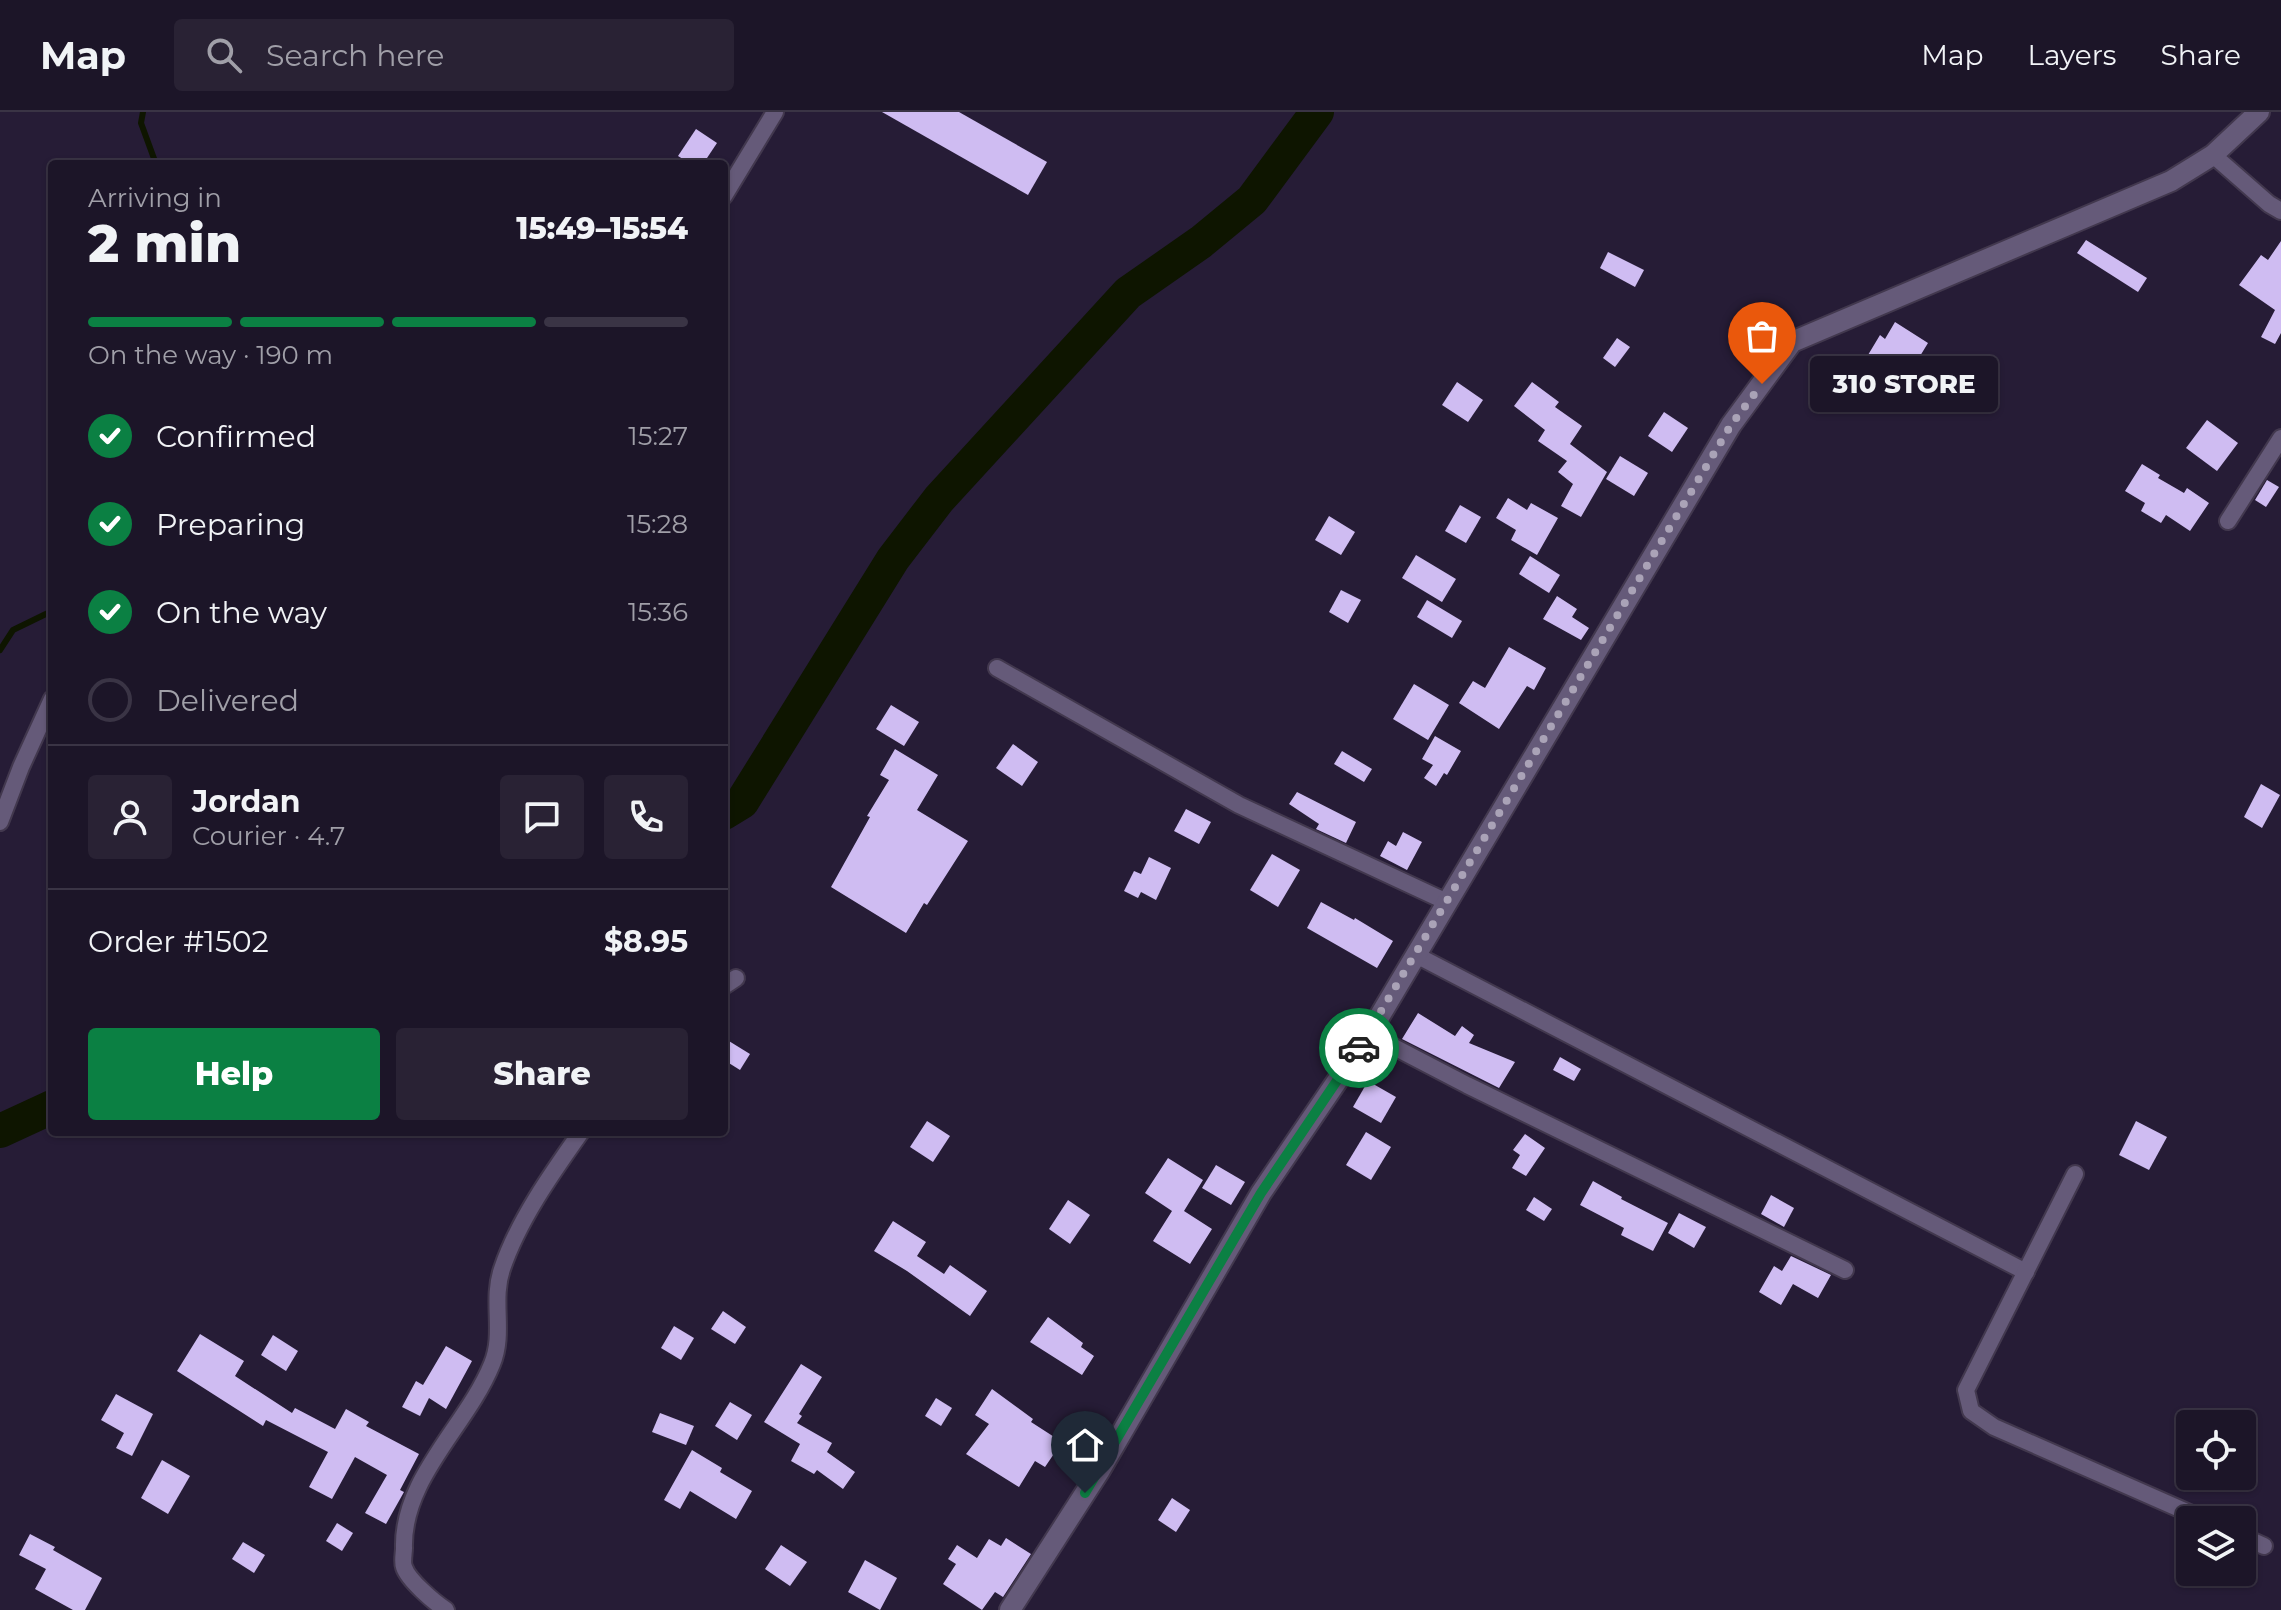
<!DOCTYPE html>
<meta charset="utf-8">
<style>
body{margin:0;font-family:Montserrat,sans-serif;background:#292234;color:#f1f3f6;height:100vh;display:flex;flex-direction:column;font-size:30px;white-space:nowrap}
*{box-sizing:border-box;margin:0}
p{font-size:26px;color:#a09fa8}
.icon{flex:none;width:44px;height:44px;fill:none;stroke:currentColor;stroke-width:2;stroke-linecap:round;stroke-linejoin:round}
.map{position:relative;flex:1;overflow:hidden}
.panel{position:absolute;left:48px;top:48px;width:680px;height:976px;display:flex;flex-direction:column;background:#1c1528;border-radius:8px;box-shadow:0 2px 6px #0004,0 0 0 2px #3a3445}
.panel>*{flex:none}
.controls{position:absolute;left:2176px;top:1298px;display:grid;gap:16px}
.controls a{display:grid;place-items:center;width:80px;height:80px;border-radius:8px;background:#1c1528;box-shadow:0 2px 6px #0004,0 0 0 2px #3a3445;font-size:40px}
.pin{position:absolute;display:grid;place-items:center;width:68px;height:68px;color:#fff;margin:-82px -34px;border-radius:50% 50% 50% 0;rotate:-45deg;box-shadow:0 0 8px #0007}
.pin .icon{rotate:45deg}
.courier{position:absolute;display:grid;place-items:center;width:80px;height:80px;margin:-40px;border:6px solid #0b8043;border-radius:50%;background:#fff;color:#222;box-shadow:0 2px 10px #0007}
.bubble{position:absolute;height:56px;border-radius:8px;background:#1c1528;box-shadow:0 2px 6px #0004,0 0 0 2px #3a3445;font-size:26px;font-weight:800;line-height:56px;text-align:center}
.overview em{font-style:normal;font-weight:800}
.overview div{display:flex;flex-direction:column-reverse}
.overview{display:flex;align-items:center;justify-content:space-between;height:136px;padding:0 40px}
h1{font-size:52px;font-weight:800;line-height:60px}
.bar{display:grid;grid-template-columns:repeat(4,1fr);gap:12px 8px;align-content:center;height:96px;padding:0 40px}
.bar i{height:10px;border-radius:6px;background:#3a3445}
.bar .selected{background:#0b8043}
.bar p{grid-column:span 4}
.line{display:flex;align-items:center;gap:20px;padding:0 40px;border-top:2px solid #3a3445}
.line div{flex:1}
.round{display:grid;place-items:center;flex:none;width:84px;height:84px;border-radius:8px;background:#292234}
ol{padding:0 40px;list-style:none}
li{display:flex;align-items:center;gap:24px;height:88px}
li p{margin-inline-start:auto}
li .icon{padding:8px;border-radius:50%;background:#0b8043;color:#fff;stroke-width:4}
li:last-child{color:#a09fa8}
li i{width:44px;height:44px;border:4px solid #3a3445;border-radius:50%}
.cta{display:flex;gap:16px;margin-top:auto;padding:16px 40px}
.cta a{flex:1;height:92px;border-radius:8px;background:#0b8043;color:#fff;font-size:32px;font-weight:800;line-height:92px;text-align:center}
.cta a+a{background:#292234;color:#f1f3f6}
header{display:flex;align-items:center;gap:48px;box-sizing:border-box;height:112px;padding:0 40px;background:#1c1528;border-bottom:2px solid #3a3445}
header strong{font-size:38px}
nav{display:flex;gap:44px;margin-inline-start:auto;font-size:28px}
.search{width:560px;height:72px;background:#292234;display:flex;align-items:center;gap:20px;box-sizing:border-box;padding:0 28px;border-radius:8px;color:#a09fa8;font-size:30px}
.map>svg:first-child{display:block}
.lines{fill:none;stroke-linecap:round;stroke-linejoin:round}
.stream{stroke:#0e1500;stroke-width:6}
.river{stroke:#0e1500;stroke-width:34}
.building{fill:#cfbcf2}
.minor-casing{stroke:#42384e;stroke-width:20}
.tertiary-casing{stroke:#42384e;stroke-width:24}
.minor{stroke:#655a79;stroke-width:16}
.tertiary{stroke:#655a79;stroke-width:20}
.done{stroke:#aaa3b7;stroke-width:8;stroke-dasharray:0 14.4}
.route{stroke:#0b8043;stroke-width:10}
</style>
<header>
<strong>Map</strong>
<div class="search"><svg class="icon" aria-label="search" viewBox="0 0 24 24"><circle cx="10" cy="10" r="6"/><path d="M15 15l6 6"/></svg>Search here</div>
<nav><a>Map</a><a>Layers</a><a>Share</a></nav>
</header>
<div class="map">
<svg width="2281" height="1498" viewBox="0 0 2281 1498">
<rect width="100%" height="100%" fill="#261c36"/>
<g class="lines">
<g class="stream">
<polyline points="143,0 141,11 156,52"/>
<polyline points="0,538 13,518 52,499"/>
</g>
<g class="river">
<polyline points="724,701 742,690 893,447 939,387 1128,181 1201,130 1252,88 1317,0"/>
<polyline points="0,1019 52,995"/>
</g>
</g>
<g class="building">
<polygon points="882,0 959,0 1047,50 1028,83"/>
<polygon points="696,17 717,31 703,52 691,52 678,44"/>
<polygon points="2086,128 2147,166 2138,180 2077,141"/>
<polygon points="2281,129 2281,221 2275,232 2261,225 2275,198 2239,173 2261,143 2268,148"/>
<polygon points="1608,140 1644,158 1635,175 1600,156"/>
<polygon points="1895,210 1928,231 1906,267 1868,243 1880,223 1885,227"/>
<polygon points="1617,226 1630,235 1615,255 1603,246"/>
<polygon points="1964,242 1995,261 1972,299 1940,280"/>
<polygon points="1457,270 1483,288 1468,310 1442,293"/>
<polygon points="1532,270 1559,290 1555,295 1582,314 1570,332 1607,360 1581,405 1561,394 1573,372 1558,360 1567,349 1538,329 1545,318 1514,294"/>
<polygon points="1664,300 1688,316 1672,340 1648,324"/>
<polygon points="2207,308 2238,331 2217,359 2186,336"/>
<polygon points="1620,344 1648,361 1634,384 1606,367"/>
<polygon points="2142,352 2160,363 2158,366 2184,381 2187,376 2209,391 2190,419 2166,403 2161,411 2141,399 2145,391 2125,379"/>
<polygon points="2267,368 2279,375 2266,395 2255,388"/>
<polygon points="1508,386 1527,398 1531,391 1558,406 1537,443 1511,428 1516,418 1496,406"/>
<polygon points="1460,393 1481,405 1466,431 1445,419"/>
<polygon points="1329,404 1355,420 1341,443 1315,428"/>
<polygon points="1416,443 1456,467 1442,490 1402,466"/>
<polygon points="1530,444 1560,463 1549,481 1519,462"/>
<polygon points="1341,478 1361,488 1348,511 1329,500"/>
<polygon points="1557,484 1577,497 1572,505 1589,516 1581,528 1543,507"/>
<polygon points="1427,488 1462,509 1452,526 1417,505"/>
<polygon points="1509,535 1546,556 1534,578 1527,574 1499,617 1459,591 1473,569 1485,576"/>
<polygon points="1414,572 1449,593 1428,628 1393,607"/>
<polygon points="891,593 919,610 904,634 876,617"/>
<polygon points="1435,624 1461,639 1447,663 1444,661 1436,674 1424,666 1433,653 1422,647"/>
<polygon points="1013,632 1038,650 1022,674 996,656"/>
<polygon points="895,637 938,663 917,698 968,729 927,793 924,791 906,821 831,775 870,705 867,704 889,668 880,663"/>
<polygon points="1342,639 1372,657 1364,670 1334,652"/>
<polygon points="2261,672 2280,683 2262,716 2244,705"/>
<polygon points="1297,680 1356,710 1346,731 1316,717 1319,712 1289,692"/>
<polygon points="1186,697 1211,710 1199,732 1174,719"/>
<polygon points="1403,720 1422,730 1407,758 1380,744 1388,729 1396,734"/>
<polygon points="1272,742 1300,758 1278,795 1250,778"/>
<polygon points="1149,745 1171,756 1156,788 1141,780 1138,786 1124,779 1134,759 1141,762"/>
<polygon points="1321,790 1354,808 1355,806 1393,829 1377,856 1307,816"/>
<polygon points="1418,901 1455,924 1462,914 1474,923 1469,931 1515,950 1499,976 1402,927"/>
<polygon points="724,926 750,942 740,958 724,948"/>
<polygon points="1560,945 1581,957 1574,969 1553,958"/>
<polygon points="1368,969 1396,985 1381,1011 1353,995"/>
<polygon points="927,1009 950,1024 933,1050 910,1035"/>
<polygon points="2136,1009 2167,1025 2149,1058 2119,1043"/>
<polygon points="1366,1020 1391,1035 1371,1068 1346,1053"/>
<polygon points="1525,1022 1545,1036 1526,1064 1512,1056 1520,1043 1513,1038"/>
<polygon points="1168,1046 1203,1068 1184,1099 1212,1117 1190,1152 1153,1129 1172,1099 1145,1081"/>
<polygon points="1216,1053 1245,1070 1231,1093 1202,1076"/>
<polygon points="1593,1069 1622,1085 1621,1087 1668,1111 1653,1139 1621,1123 1624,1116 1580,1093"/>
<polygon points="1771,1083 1794,1096 1784,1115 1761,1102"/>
<polygon points="1534,1085 1552,1097 1544,1109 1526,1098"/>
<polygon points="1068,1088 1090,1103 1070,1132 1049,1117"/>
<polygon points="1679,1101 1706,1115 1694,1136 1668,1121"/>
<polygon points="893,1109 926,1130 917,1144 944,1162 950,1153 987,1179 970,1204 907,1159 874,1139"/>
<polygon points="1791,1144 1831,1163 1818,1186 1793,1172 1781,1193 1759,1180 1774,1154 1782,1159"/>
<polygon points="723,1199 746,1215 735,1232 711,1217"/>
<polygon points="1048,1205 1083,1231 1081,1235 1094,1244 1082,1263 1030,1230"/>
<polygon points="674,1214 694,1226 681,1248 661,1236"/>
<polygon points="200,1222 244,1249 235,1264 292,1301 295,1296 335,1317 346,1297 369,1310 366,1314 419,1342 400,1378 404,1380 386,1412 365,1401 387,1363 355,1345 332,1387 309,1375 328,1340 266,1308 263,1314 177,1259"/>
<polygon points="273,1223 298,1239 286,1259 261,1243"/>
<polygon points="446,1234 472,1249 446,1297 429,1286 420,1304 402,1295 416,1269 423,1273"/>
<polygon points="801,1252 822,1265 799,1302 802,1304 797,1311 832,1331 827,1340 855,1360 843,1377 817,1358 814,1362 791,1349 800,1332 764,1310"/>
<polygon points="992,1277 1033,1307 1031,1310 1062,1330 1045,1355 1035,1349 1019,1375 966,1342 989,1312 975,1303"/>
<polygon points="116,1282 153,1302 132,1344 116,1336 124,1321 101,1308"/>
<polygon points="936,1286 952,1296 941,1314 925,1304"/>
<polygon points="730,1290 752,1303 737,1328 715,1314"/>
<polygon points="660,1301 694,1314 686,1333 652,1320"/>
<polygon points="692,1338 722,1356 720,1360 752,1379 736,1407 690,1379 680,1397 664,1388"/>
<polygon points="162,1348 190,1364 168,1402 141,1386"/>
<polygon points="1172,1386 1190,1398 1176,1420 1158,1408"/>
<polygon points="337,1411 353,1421 342,1439 326,1429"/>
<polygon points="30,1422 55,1435 53,1438 102,1466 85,1498 73,1498 35,1477 46,1457 19,1443"/>
<polygon points="1006,1426 1031,1442 1003,1485 995,1480 982,1498 943,1472 956,1452 948,1447 957,1433 977,1446 989,1427 1001,1434"/>
<polygon points="243,1430 265,1443 254,1461 232,1447"/>
<polygon points="781,1433 807,1450 790,1474 765,1457"/>
<polygon points="865,1448 897,1466 880,1498 848,1480"/>
</g>
<g class="lines">
<defs>
<g id="minor">
<polyline points="2213,43 2269,92 2281,99"/>
<polyline points="724,84 775,0"/>
<polyline points="2228,409 2281,326"/>
<polyline points="997,556 1239,693 1447,790"/>
<polyline points="0,710 21,655 52,587"/>
<polyline points="1416,843 2026,1160"/>
<polyline points="724,874 736,866"/>
<polyline points="1369,922 1467,973 1845,1158"/>
<polyline points="2075,1062 1966,1278 1971,1299 1994,1315 2205,1408"/>
<polyline points="2242,1424 2264,1434"/>
<path d="M 446,1498 C 434,1490 408,1468 404,1455 C 402,1450 404,1441 404,1436 C 402,1366 467,1314 492,1252 C 505,1221 491,1189 502,1157 C 518,1109 552,1061 581,1020"/>
</g>
<polyline id="tertiary" points="1010,1498 1100,1358 1261,1081 1369,922 1731,313 1792,230 2171,69 2213,43 2259,0"/>
</defs>
<use href="#minor" class="minor-casing"/>
<use href="#tertiary" class="tertiary-casing"/>
<use href="#minor" class="minor"/>
<use href="#tertiary" class="tertiary"/>
</g>
<g class="lines">
<polyline class="done" points="1359,936 1731,313 1762,272"/>
<polyline class="route" points="1085,1381 1261,1081 1359,936"/>
</g>
</svg>
<div class="controls">
<a><svg class="icon" aria-label="locate" viewBox="0 0 24 24"><circle cx="12" cy="12" r="6"/><path d="M12 2v4M12 18v4M2 12h4M18 12h4"/></svg></a>
<a><svg class="icon" aria-label="layers" viewBox="0 0 24 24"><path d="M12 4l9 5-9 5-9-5zM3 14l9 5 9-5"/></svg></a>
</div>
<div class="pin" style="left:1762px;top:272px;background:#ea580c"><svg class="icon" aria-label="bag" viewBox="0 0 24 24"><path d="M5 8h14l-1 12H6zM9 8a3 3 0 0 1 6 0"/></svg></div>
<div class="pin" style="left:1085px;top:1381px;background:#1f2937"><svg class="icon" aria-label="home" viewBox="0 0 24 24"><path d="M3 11l9-7 9 7M6 9v11h12V9"/></svg></div>
<div class="courier" style="left:1359px;top:936px"><svg class="icon" aria-label="car" viewBox="0 0 24 24"><path d="M5 17H2v-5l4-1 3-4h7l3 4 3 1v5h-3M9 17h6M6 11h13"/><circle cx="7" cy="17" r="2"/><circle cx="17" cy="17" r="2"/></svg></div>
<div class="bubble" style="left:1810px;top:244px;width:188px">310 STORE</div>
<section class="panel">
<div class="overview"><div><h1>2 min</h1><p>Arriving in</p></div><em>15:49–15:54</em></div>
<div class="bar"><i class="selected"></i><i class="selected"></i><i class="selected"></i><i></i><p>On the way · 190 m</p></div>
<ol>
<li><svg class="icon" aria-label="check" viewBox="0 0 24 24"><path d="M5 12l5 5 9-10"/></svg>Confirmed<p>15:27</p></li>
<li><svg class="icon" aria-label="check" viewBox="0 0 24 24"><path d="M5 12l5 5 9-10"/></svg>Preparing<p>15:28</p></li>
<li><svg class="icon" aria-label="check" viewBox="0 0 24 24"><path d="M5 12l5 5 9-10"/></svg>On the way<p>15:36</p></li>
<li><i></i>Delivered</li>
</ol>
<div class="line" style="height:144px"><a class="round"><svg class="icon" aria-label="person" viewBox="0 0 24 24"><circle cx="12" cy="8" r="4"/><path d="M4 21q1-7 8-7t8 7"/></svg></a><div><b>Jordan</b><p>Courier · 4.7</p></div><a class="round"><svg class="icon" aria-label="chat" viewBox="0 0 24 24"><path d="M4 5h16v11H9l-5 4z"/></svg></a><a class="round"><svg class="icon" aria-label="phone" viewBox="0 0 24 24"><path d="M5 4h4l2 5-3 2q2 4 5 5l2-3 5 2v4C11 20 4 13 5 4z"/></svg></a></div>
<div class="line" style="height:104px"><div>Order #1502</div><b>$8.95</b></div>
<div class="cta"><a>Help</a><a>Share</a></div>
</section>
</div>
